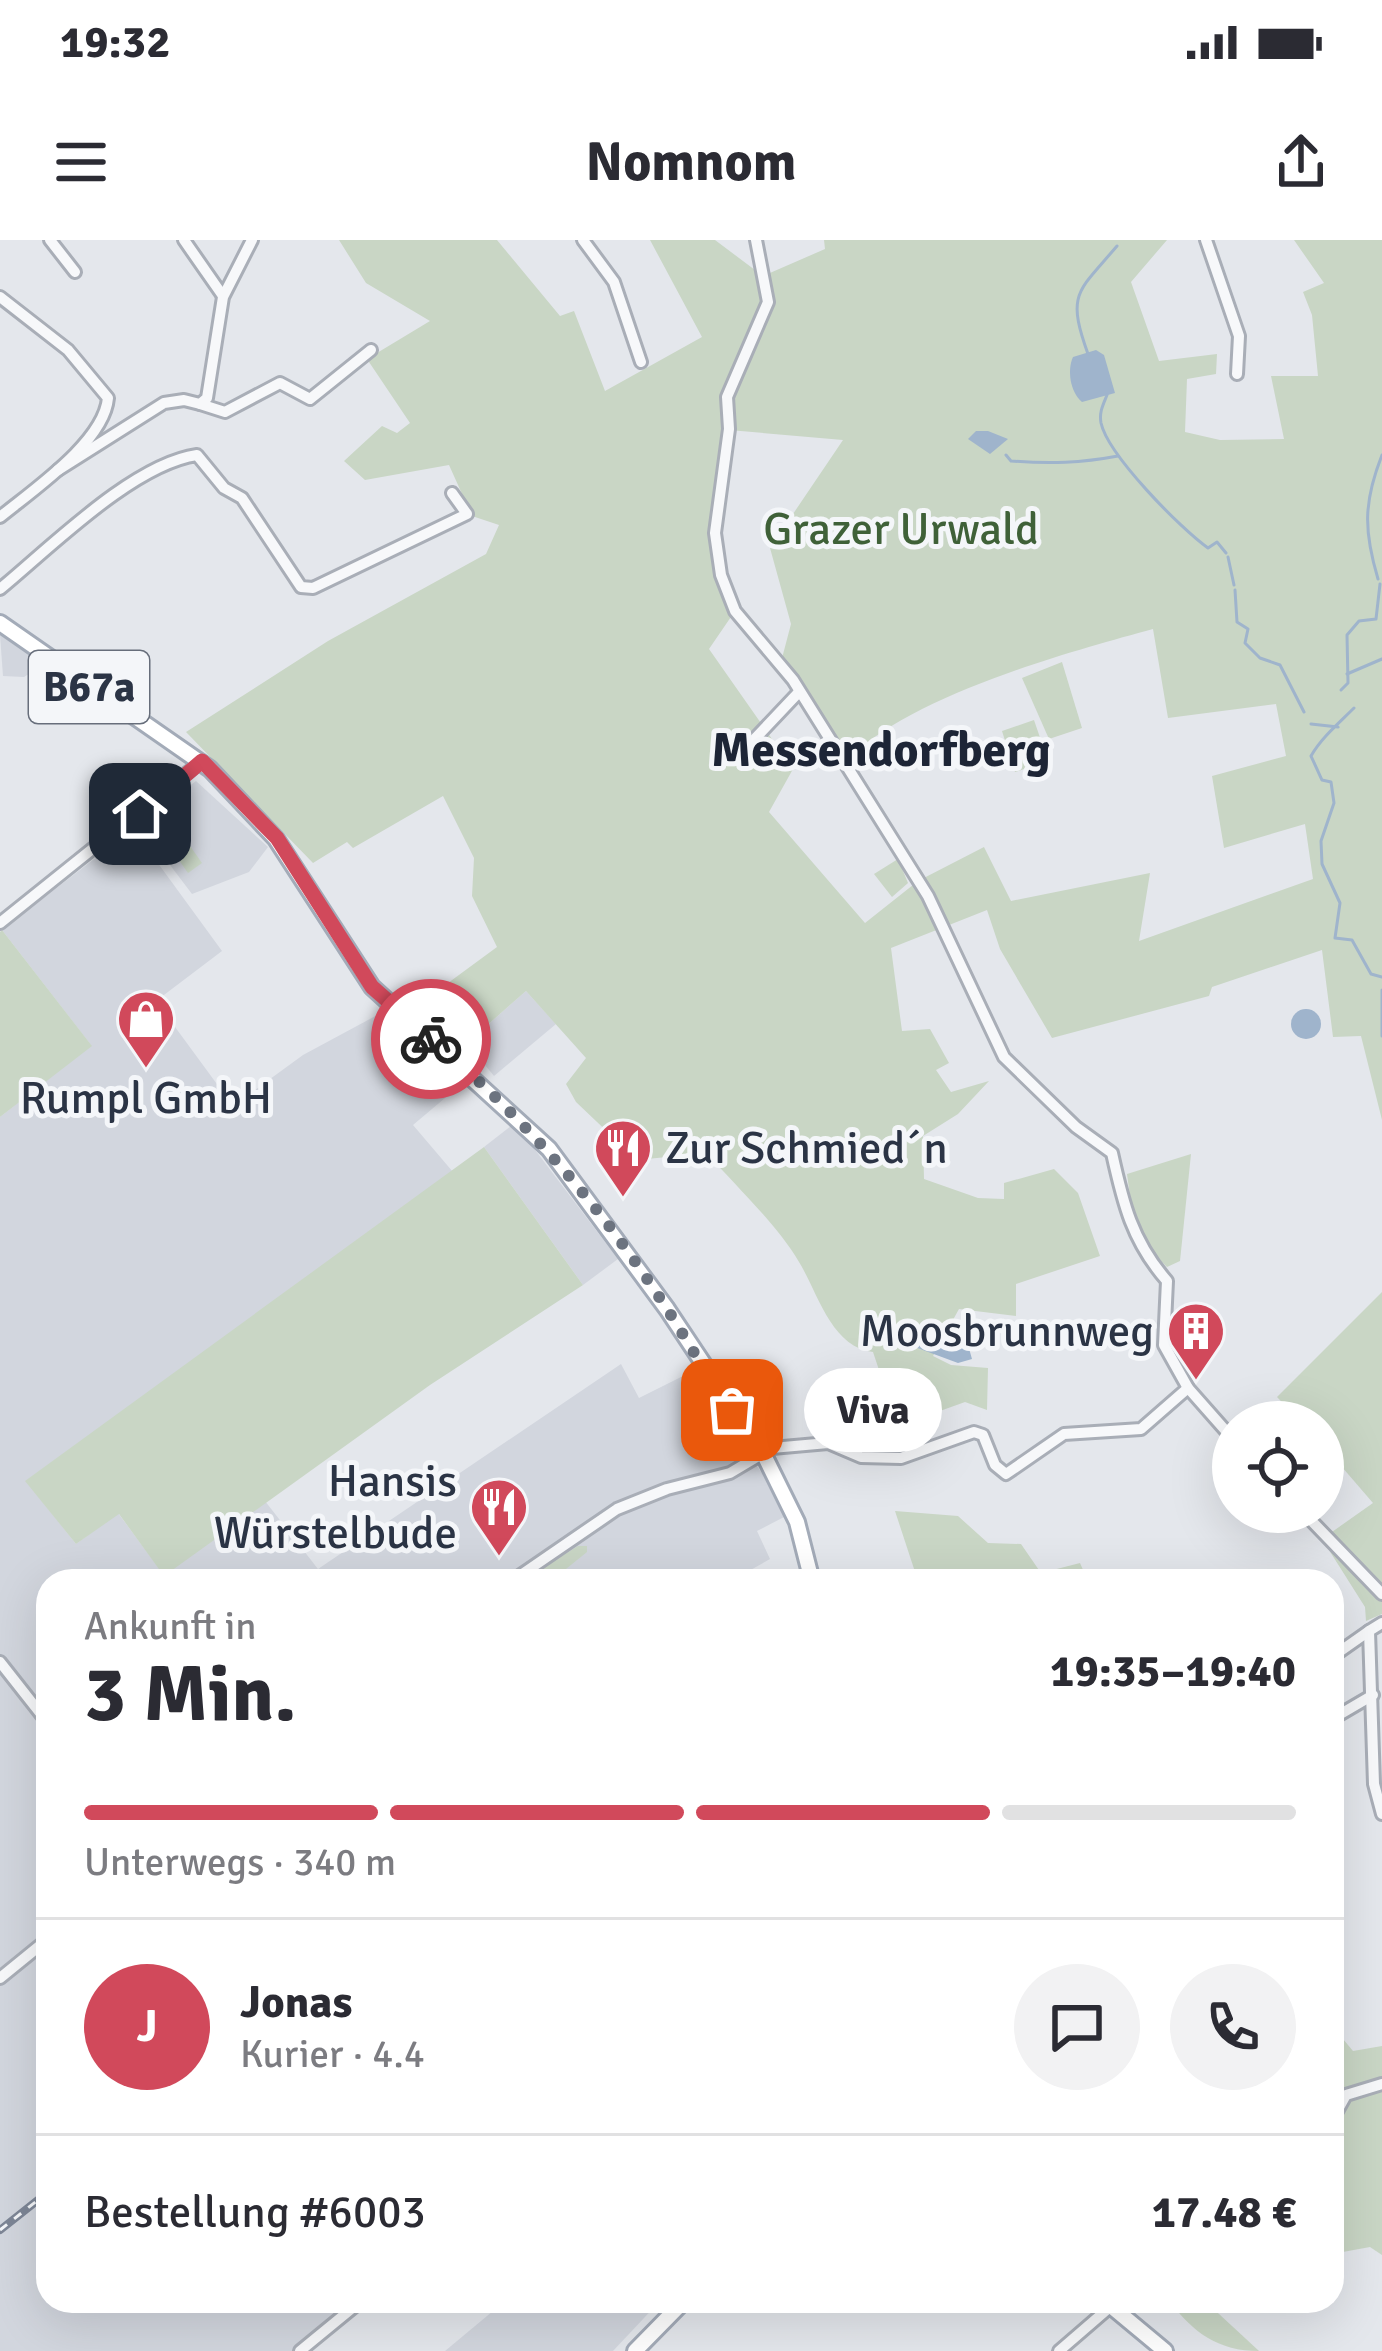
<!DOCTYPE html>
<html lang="de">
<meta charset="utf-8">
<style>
body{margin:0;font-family:Signika,sans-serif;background:#f2f2f3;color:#2b2b33;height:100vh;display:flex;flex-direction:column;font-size:45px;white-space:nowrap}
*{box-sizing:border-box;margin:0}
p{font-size:39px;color:#7c7c81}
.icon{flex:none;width:66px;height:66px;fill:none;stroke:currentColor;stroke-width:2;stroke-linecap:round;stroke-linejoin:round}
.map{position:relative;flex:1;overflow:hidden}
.sheet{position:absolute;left:36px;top:1329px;width:1308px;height:744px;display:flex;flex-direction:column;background:#fff;border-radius:36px;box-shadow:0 12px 48px #0002}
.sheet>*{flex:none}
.controls{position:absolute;left:1212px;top:1161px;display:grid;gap:24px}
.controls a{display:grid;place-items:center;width:132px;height:132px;border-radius:50%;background:#fff;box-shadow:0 12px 48px #0002;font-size:60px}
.pin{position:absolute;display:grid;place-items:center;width:102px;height:102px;color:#fff;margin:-51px;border-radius:24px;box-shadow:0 6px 18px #0006}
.courier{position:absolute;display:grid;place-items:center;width:120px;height:120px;margin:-60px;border:9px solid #d1495b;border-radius:50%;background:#fff;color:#222;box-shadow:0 3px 15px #0007}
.bubble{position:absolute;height:84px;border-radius:42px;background:#fff;box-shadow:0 12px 48px #0002;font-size:39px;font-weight:700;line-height:84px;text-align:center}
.headline em{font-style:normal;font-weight:700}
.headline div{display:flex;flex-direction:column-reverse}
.headline{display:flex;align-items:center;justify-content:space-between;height:204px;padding:0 48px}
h1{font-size:78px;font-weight:700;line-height:90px}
.bar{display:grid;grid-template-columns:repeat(4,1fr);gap:18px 12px;align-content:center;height:144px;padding:0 48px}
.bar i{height:15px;border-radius:9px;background:#e1e1e2}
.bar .selected{background:#d1495b}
.bar p{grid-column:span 4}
.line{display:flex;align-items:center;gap:30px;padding:0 48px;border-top:3px solid #e1e1e2}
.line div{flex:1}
.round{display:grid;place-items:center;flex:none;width:126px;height:126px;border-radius:63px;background:#f2f2f3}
.status{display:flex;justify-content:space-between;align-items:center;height:84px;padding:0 60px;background:#fff;direction:ltr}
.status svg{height:33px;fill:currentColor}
header{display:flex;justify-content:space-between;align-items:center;height:156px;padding:0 48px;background:#fff;font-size:54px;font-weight:700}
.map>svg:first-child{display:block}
.built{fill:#d2d6de}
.green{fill:#c9d6c5;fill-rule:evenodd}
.water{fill:#9fb4cc}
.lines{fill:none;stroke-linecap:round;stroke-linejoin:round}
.stream{stroke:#9fb4cc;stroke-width:3}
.minor-casing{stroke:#a9aeb7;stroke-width:16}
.major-casing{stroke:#a3abb8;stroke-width:20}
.minor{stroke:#f7f8fa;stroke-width:10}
.major{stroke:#fff;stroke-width:14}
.rail-casing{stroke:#7d8696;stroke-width:8}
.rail{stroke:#f4f6f9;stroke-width:3;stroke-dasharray:9;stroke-linecap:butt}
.done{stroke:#6c737f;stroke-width:12;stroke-dasharray:0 21.6}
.route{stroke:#d1495b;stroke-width:15}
.labels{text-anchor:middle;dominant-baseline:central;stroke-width:10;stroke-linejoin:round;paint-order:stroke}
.shield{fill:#f4f6f9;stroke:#676e7b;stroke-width:3}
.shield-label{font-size:42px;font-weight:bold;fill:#2b3445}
.park-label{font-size:45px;fill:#3f6138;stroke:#f4f6f9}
.poi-label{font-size:45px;fill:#2b3445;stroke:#f4f6f9;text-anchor:end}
.neighbourhood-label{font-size:48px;font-weight:bold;fill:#1d2536;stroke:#f4f6f9}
</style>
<div class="status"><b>19:32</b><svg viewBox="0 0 49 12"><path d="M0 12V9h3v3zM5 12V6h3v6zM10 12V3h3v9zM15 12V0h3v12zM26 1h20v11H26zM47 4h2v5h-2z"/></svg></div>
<header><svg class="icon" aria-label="menu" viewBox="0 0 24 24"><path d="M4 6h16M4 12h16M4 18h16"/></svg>Nomnom<svg class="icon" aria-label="share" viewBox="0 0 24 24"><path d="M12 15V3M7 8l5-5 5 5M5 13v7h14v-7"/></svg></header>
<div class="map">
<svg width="1382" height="2111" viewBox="0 0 1382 2111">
<rect width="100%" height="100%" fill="#e4e7ec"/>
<g class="built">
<polygon points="0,395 37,420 43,425 24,437 3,436"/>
<polygon points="196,541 268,607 249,632 192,654 139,584"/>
<polygon points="133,589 222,711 156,761 233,866 303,815 381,773 464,842 413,885 453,932 26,1241 76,1304 118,1273 164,1335 265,1261 318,1329 621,1124 639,1158 695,1130 707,1157 769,1243 786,1276 757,1291 770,1319 731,1341 48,1341 48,2061 372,2061 312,2111 0,2111 0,877 91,805 2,690"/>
<polygon points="526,751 556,784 494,836 467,803"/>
<polygon points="511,886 526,898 618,1019 583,1045 484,907"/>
<polygon points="505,2061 660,2061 613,2111 445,2111"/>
</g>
<g class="green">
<path d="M 339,0 L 497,0 L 560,76 L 574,71 L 605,151 L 702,97 L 650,0 L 715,0 L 763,36 L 825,9 L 824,0 L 1167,0 L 1131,42 L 1159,121 L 1217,114 L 1216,134 L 1187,139 L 1185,192 L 1220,200 L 1284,199 L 1271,136 L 1318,136 L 1312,75 L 1303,52 L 1324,43 L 1294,0 L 1382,0 L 1382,880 L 1361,796 L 1333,797 L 1322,710 L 1212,747 L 1209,756 L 1052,798 L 1000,709 L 987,670 L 891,708 L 902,791 L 930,789 L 949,823 L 936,830 L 951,852 L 989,841 L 958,874 L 923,896 L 924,939 L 978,958 L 1004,959 L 1004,943 L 1054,929 L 1078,953 L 1100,1016 L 1016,1044 L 1016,1076 L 959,1069 L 933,1116 L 951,1125 L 988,1128 L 987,1170 L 965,1162 L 915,1180 L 923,1208 L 914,1221 L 863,1223 L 834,1212 L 866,1199 L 886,1151 L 873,1112 C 831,1107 818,1053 799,1022 C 776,983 737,948 707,913 L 637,920 L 576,862 L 566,844 L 586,818 L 526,751 L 467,803 L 448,743 L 497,707 L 472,656 L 474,618 L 443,556 L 353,608 L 347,602 L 313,623 L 186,492 L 328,401 L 486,314 L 499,285 L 472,276 L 449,225 L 365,240 L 344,221 L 382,186 L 397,193 L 410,183 L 367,119 L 430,81 L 366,43 ZM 729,190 L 843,200 L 770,308 L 791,384 L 781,422 L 831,502 L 848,519 C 913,455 1065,413 1153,389 L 1168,478 L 1276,464 L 1286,516 L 1212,536 L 1224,608 L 1305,584 L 1313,639 L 1139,701 L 1150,633 L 1011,661 L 984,607 L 918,641 L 865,683 L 769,572 L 793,529 L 709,409 L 735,371 L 715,293 Z"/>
<polygon points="1062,422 1082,488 1049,499 1022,438"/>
<polygon points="1034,480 1048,521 1015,532 1002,491"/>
<polygon points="183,596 202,623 188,633 169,606"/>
<polygon points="898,619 908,643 892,657 874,634"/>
<polygon points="2,690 92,806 0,877 0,692"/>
<polygon points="484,907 583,1045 430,1145 164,1336 119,1274 76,1304 25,1241"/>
<polygon points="1191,914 1180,1021 1167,1027 1135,994 1127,934"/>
<polygon points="1382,1052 1382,1374 1366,1381 1365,1367 1322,1299 1373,1263 1323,1205 1323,1182 1301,1182 1277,1157"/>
<polygon points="895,1271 958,1276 988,1303 1021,1304 1041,1333 1080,1323 1088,1341 918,1341"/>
<polygon points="578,1306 587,1306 587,1312 551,1341 521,1341"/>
<polygon points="1338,1793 1353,1811 1382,1806 1382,2015 1370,2007 1332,2014 1332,1798"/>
<path d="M 1169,2061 L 1205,2061 L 1259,2111 C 1218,2111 1194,2093 1169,2061 Z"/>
</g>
<g class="water">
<path d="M 1096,110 L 1104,115 L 1115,153 L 1082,162 C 1070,152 1067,130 1073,117 Z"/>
<polygon points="988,191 1008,199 990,214 968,199 976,191"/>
<circle cx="1306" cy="784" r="15"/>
<polygon points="920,1100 968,1105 972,1119 958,1123 912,1106"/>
</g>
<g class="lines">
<g class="stream">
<path d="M 1088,114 C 1066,53 1078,52 1117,6"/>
<path d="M 1107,155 C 1103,165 1099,172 1101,183 C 1108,215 1181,289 1208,308 L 1217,302 L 1226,313"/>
<path d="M 1006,215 L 1011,221 C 1050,224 1081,223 1118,216"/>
<polyline points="1228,317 1234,345"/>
<path d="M 1378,339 C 1364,292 1363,263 1382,215"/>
<polyline points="1235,350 1237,382 1248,389 1245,403 1260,418 1280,425 1304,472"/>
<polyline points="1347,434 1382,419"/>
<polyline points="1341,450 1348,443 1347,395 1359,381 1376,379 1380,344"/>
<path d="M 1354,468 C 1339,483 1321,498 1311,516 L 1322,540 L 1331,542 L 1334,563 L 1321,601 L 1322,624 L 1340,663 L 1335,698 L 1352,700 L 1371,734 L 1382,737"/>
<polyline points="1311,484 1338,487"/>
<polyline points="1382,750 1382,796"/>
</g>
<defs>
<g id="minor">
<polyline points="50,0 75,32"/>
<polyline points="184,0 223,56"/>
<polyline points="583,0 614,42 641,122"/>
<path d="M 756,0 L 768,62 L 727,157 L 729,189 L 715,293 L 721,335 L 735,371 L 793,440 L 928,656 L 1004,817 L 1076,887 L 1112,913 C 1123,963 1132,1001 1167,1041 L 1164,1105 L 1188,1148 L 1233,1199"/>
<polyline points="1206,0 1239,96 1237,134"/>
<path d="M 0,57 L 68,110 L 108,158 C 104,202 33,250 0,277"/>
<polyline points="200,164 225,172 280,143 310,159 371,110"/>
<polyline points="58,230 164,163 184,160 200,164 207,158 223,57 252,0"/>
<path d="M 0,349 C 50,308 133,224 197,215 L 224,248 L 242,258 L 301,347 L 313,348 L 467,274 L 452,253"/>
<polyline points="747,507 799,452"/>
<polyline points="0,683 202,521"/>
<polyline points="1303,1272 1382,1354"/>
<polyline points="512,1341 617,1269 667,1249 730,1233 772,1208 828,1203 861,1217 901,1218 974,1192 983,1195 995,1225 1006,1234 1064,1194 1141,1189 1188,1148"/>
<polyline points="1382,1383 1369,1391 1374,1544 1382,1574"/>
<polyline points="1332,1417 1369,1391"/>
<polyline points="0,1422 48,1483"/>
<polyline points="1332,1479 1373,1455"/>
<polyline points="0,1738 48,1699"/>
<polyline points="1332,1880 1346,1855 1382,1844"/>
<polyline points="300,2111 361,2061"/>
<polyline points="1059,2111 1110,2067"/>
</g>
<g id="major">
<polyline points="0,383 210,529 276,599 372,747 549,909 667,1069 764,1215 797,1282 812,1341"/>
<polyline points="1105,2061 1165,2111"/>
<polyline points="635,2111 684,2061"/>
</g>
</defs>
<use href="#minor" class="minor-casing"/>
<use href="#major" class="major-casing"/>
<use href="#minor" class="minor"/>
<use href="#major" class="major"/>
<defs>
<polyline id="rail" points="0,1990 48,1952"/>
</defs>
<use href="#rail" class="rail-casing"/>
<use href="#rail" class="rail"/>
</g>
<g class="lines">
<path class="done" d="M 431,799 C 524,877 601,966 667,1069 C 689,1103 708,1138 732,1170"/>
<polyline class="route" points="140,574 202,521 277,598 372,747 431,799"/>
</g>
<defs>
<symbol id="shop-pin" viewBox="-11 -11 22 30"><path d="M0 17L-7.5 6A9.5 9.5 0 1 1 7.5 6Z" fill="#d1495b" stroke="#f4f6f9"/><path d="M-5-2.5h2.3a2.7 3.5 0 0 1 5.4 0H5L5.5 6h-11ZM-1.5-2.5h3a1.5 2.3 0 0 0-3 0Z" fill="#fff"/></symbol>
<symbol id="restaurant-pin" viewBox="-11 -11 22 30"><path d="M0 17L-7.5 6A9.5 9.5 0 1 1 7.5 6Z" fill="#d1495b" stroke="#f4f6f9"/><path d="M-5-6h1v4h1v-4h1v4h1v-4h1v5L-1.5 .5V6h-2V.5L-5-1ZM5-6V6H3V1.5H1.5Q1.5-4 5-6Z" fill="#fff"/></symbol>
<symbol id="building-pin" viewBox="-11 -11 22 30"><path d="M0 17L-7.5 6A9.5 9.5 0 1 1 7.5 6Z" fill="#d1495b" stroke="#f4f6f9"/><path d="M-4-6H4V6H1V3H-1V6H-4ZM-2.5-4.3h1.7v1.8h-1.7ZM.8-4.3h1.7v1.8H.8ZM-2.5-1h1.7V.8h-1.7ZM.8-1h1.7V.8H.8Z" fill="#fff"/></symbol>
</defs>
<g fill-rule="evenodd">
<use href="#shop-pin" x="113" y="746" width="66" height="90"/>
<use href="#restaurant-pin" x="590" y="875" width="66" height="90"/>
<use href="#building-pin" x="1163" y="1058" width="66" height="90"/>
<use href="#restaurant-pin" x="466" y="1234" width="66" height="90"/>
</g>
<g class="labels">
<rect class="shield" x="29" y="411" width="120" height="72" rx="9"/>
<g class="shield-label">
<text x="89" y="447">B67a</text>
</g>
<g class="park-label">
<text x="901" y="289">Grazer Urwald</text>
</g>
<g class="poi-label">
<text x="146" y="858" text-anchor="middle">Rumpl GmbH</text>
<text x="665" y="908" text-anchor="start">Zur Schmied´n</text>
<text x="1154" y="1091">Moosbrunnweg</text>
<text x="457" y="1241">Hansis<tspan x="457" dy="52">Würstelbude</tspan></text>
</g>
<g class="neighbourhood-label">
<text x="881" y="510">Messendorfberg</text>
</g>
</g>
</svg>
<div class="controls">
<a><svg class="icon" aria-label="locate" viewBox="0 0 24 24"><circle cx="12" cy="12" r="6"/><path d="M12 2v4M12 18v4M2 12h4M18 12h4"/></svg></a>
</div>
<div class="pin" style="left:732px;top:1170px;background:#ea580c"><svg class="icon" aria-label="bag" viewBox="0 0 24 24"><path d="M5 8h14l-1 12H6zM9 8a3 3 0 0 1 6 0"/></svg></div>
<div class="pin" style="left:140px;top:574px;background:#1f2937"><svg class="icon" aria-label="home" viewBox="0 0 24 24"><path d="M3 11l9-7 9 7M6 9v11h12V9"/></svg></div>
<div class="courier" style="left:431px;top:799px"><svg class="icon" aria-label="bike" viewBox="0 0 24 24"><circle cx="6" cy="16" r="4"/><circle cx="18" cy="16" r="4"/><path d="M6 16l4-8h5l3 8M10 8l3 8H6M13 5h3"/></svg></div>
<div class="bubble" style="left:804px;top:1128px;width:138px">Viva</div>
<section class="sheet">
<div class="headline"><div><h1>3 Min.</h1><p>Ankunft in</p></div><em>19:35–19:40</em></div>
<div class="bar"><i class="selected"></i><i class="selected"></i><i class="selected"></i><i></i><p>Unterwegs · 340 m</p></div>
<div class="line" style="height:216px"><b class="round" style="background:#d1495b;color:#fff">J</b><div><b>Jonas</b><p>Kurier · 4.4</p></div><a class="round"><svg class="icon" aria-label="chat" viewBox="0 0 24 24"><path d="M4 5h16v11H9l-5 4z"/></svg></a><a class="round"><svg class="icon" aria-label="phone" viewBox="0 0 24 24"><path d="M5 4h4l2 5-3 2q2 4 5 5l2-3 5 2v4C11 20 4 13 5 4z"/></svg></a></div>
<div class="line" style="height:156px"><div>Bestellung #6003</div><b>17.48 €</b></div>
</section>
</div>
